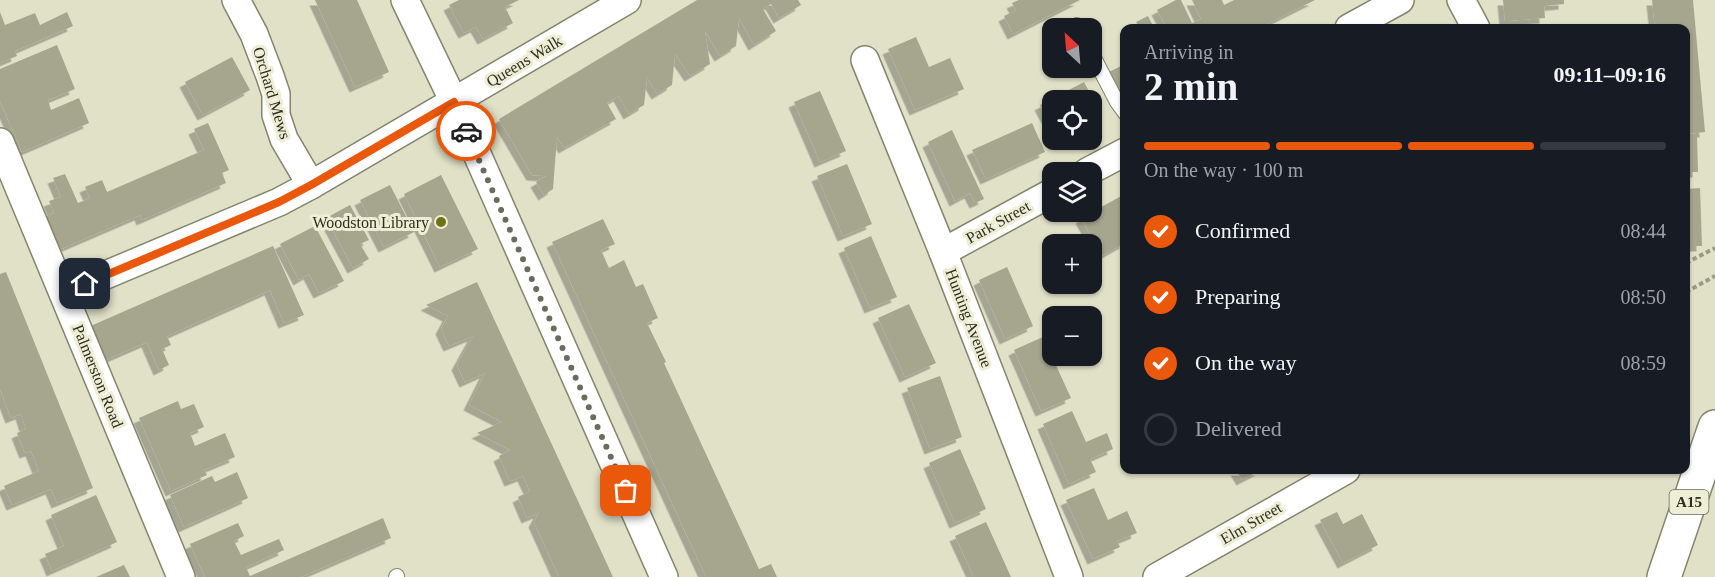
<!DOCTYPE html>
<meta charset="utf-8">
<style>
body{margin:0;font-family:Georgia,serif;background:#242831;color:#f1f3f6;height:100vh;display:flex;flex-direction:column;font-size:22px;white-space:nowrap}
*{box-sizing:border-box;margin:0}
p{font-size:20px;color:#9ea1a6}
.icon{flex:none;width:33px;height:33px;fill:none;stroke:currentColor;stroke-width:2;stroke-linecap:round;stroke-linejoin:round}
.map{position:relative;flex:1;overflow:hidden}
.side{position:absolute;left:1120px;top:24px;width:570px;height:450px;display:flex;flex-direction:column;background:#171b24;border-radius:12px;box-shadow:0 2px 4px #0004}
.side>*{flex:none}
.needle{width:39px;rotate:334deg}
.fabs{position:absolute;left:1042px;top:18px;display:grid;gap:12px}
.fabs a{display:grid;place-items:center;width:60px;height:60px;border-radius:12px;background:#171b24;box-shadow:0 2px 4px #0004;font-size:30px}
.pin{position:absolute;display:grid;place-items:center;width:51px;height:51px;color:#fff;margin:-26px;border-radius:12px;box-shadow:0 3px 9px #0006}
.courier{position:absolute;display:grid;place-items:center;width:60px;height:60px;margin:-30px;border:4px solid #ea580c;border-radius:50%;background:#fff;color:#222;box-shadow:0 2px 8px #0007}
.overview em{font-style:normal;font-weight:700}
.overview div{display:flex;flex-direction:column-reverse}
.overview{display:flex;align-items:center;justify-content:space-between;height:102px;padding:0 24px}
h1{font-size:39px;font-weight:700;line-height:45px}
.bar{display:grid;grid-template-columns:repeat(4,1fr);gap:9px 6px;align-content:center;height:72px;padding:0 24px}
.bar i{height:8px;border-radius:4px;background:#363941}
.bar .on{background:#ea580c}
.bar p{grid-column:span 4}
ol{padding:0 24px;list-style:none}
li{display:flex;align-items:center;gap:18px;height:66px}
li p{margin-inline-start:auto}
li .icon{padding:6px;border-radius:50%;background:#ea580c;color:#fff;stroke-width:4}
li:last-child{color:#9ea1a6}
li i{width:33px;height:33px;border:3px solid #363941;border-radius:50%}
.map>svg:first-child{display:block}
.building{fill:#a5a68d;filter:url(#shadow)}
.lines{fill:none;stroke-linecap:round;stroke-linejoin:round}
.lane-casing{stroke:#84856d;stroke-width:16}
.street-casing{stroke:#84856d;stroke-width:30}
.primary-casing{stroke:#84856d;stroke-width:36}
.path{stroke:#9a9a87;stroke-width:4;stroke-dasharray:4.5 3;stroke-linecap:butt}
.lane{stroke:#fff;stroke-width:14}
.street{stroke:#fff;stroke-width:27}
.primary{stroke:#fff;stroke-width:33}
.done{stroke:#6c6c5c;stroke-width:6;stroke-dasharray:0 10.8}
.route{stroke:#ea580c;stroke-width:8}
.poi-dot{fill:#717115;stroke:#edeed4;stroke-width:2}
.labels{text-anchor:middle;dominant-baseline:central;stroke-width:6;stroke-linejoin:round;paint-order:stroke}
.shield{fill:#edeed4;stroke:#676758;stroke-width:1.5}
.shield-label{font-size:15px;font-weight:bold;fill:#2d2d23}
.street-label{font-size:16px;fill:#2d2d23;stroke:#edeed4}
.poi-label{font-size:16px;fill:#2d2d23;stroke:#edeed4;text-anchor:end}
</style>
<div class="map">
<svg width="1715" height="577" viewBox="0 0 1715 577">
<defs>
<filter id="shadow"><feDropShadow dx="-5.5" dy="5.5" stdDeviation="0" flood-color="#0004"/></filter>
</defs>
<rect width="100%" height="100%" fill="#e0e1c7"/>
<g class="building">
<polygon points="315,0 357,0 389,72 355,87"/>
<polygon points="459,0 519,0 505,7 513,23 483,39 476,27 464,33 449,5"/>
<polygon points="697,0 798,0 801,5 779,18 771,4 763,9 776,31 754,45 739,18 736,46 720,56 705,31 710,64 690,76 675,54 672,85 657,94 647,77 644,105 629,114 619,96 607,103 616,119 564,148 557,137 553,189 544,195 536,182 546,176 532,175 499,119"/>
<polygon points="1019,0 1080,0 1013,34 1004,16 1016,10 1012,3"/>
<polygon points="1176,0 1181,0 1192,23 1201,19 1192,0 1222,0 1224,5 1234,0 1315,0 1259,28 1167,28 1157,10"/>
<polygon points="1503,0 1564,0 1564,4 1544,6 1545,18 1505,21"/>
<polygon points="1652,0 1693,0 1705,132 1686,134 1686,28 1655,28"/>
<polygon points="0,12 5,25 35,13 40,25 67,12 73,26 15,51 17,56 0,63"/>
<polygon points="1148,16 1154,28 1140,28 1136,22"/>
<polygon points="916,37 929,67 950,58 964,89 915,110 888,49"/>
<polygon points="57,45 75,89 48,100 51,110 79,98 89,123 22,152 0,101 0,69"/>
<polygon points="232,57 250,90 203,115 185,82"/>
<polygon points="1125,64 1125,97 1123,99 1109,72"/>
<polygon points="1084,82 1102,115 1092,121 1092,100 1053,100 1053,129 1040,105"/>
<polygon points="820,91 846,151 820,162 794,102"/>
<polygon points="208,123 229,170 222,173 226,183 142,220 140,215 54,252 39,219 54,213 49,201 61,197 53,178 65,174 78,203 90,198 85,187 102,180 107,192 204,150 194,129"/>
<polygon points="1032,123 1045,152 986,179 972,150"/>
<polygon points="952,130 984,199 975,203 970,193 955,201 928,142"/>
<polygon points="1686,136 1697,136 1698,172 1686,172"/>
<polygon points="847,164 872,224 843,236 817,176"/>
<polygon points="441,175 478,249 440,267 404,194"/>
<polygon points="390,185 414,232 384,247 360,200"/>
<polygon points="1700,188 1702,246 1686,246 1686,189"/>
<polygon points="1125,194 1125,243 1102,256 1081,218"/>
<polygon points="350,205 369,240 360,244 369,259 353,268 326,218"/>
<polygon points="603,219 615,244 601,250 609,268 624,260 636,287 643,284 658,318 647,323 666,362 664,363 759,569 771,564 777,577 706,577 552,242"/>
<polygon points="315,226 344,281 319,293 309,274 299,280 280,244"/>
<polygon points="871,236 897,297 870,308 844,248"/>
<polygon points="273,246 304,315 284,323 270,290 167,336 171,345 162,349 169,365 159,370 147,342 101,362 86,328"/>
<polygon points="1007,267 1033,326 1005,339 979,280"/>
<polygon points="6,272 93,488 57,503 51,489 12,505 4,486 39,471 31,451 25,453 17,433 26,429 21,414 11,418 0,389 0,274"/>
<polygon points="477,282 613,577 559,577 534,522 539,513 527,518 518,497 530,491 523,476 510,481 499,456 510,450 477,433 502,422 469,405 485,373 465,382 457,365 473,336 449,346 441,329 448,316 426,305"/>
<polygon points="909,304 936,363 905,377 878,318"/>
<polygon points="1043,337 1071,398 1041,411 1014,350"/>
<polygon points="940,376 962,437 930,449 907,388"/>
<polygon points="178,401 181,409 194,404 204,427 190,433 195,446 225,433 235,457 204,470 207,475 171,491 139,418"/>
<polygon points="1072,411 1086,442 1107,433 1113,449 1090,459 1096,472 1069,484 1043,424"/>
<polygon points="960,449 986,509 955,523 929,463"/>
<polygon points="1236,470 1261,470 1242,480"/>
<polygon points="237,472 248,498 184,527 170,495 212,476 215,482"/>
<polygon points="1094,488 1108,520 1127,511 1137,533 1117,541 1120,547 1093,559 1066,500"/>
<polygon points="96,495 117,542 52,571 45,554 64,546 51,515"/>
<polygon points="1337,512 1343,524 1362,514 1378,545 1343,563 1320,520"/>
<polygon points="383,518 391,538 301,577 205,577 190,544 238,523 244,536 234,541 241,555 279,539 284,550 246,567 250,576"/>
<polygon points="986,522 1011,577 974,577 955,536"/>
<polygon points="124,565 130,577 96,577"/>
</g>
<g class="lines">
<defs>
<g id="lane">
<polyline points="1077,25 1079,28"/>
<polyline points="1092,54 1117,102 1125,113"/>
<polyline points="396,577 397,576"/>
</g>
<g id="street">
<polyline points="236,0 254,34 270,76 276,94 276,115 284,139 311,185"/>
<polyline points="405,0 454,102 664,577"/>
<polyline points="1461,0 1476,28"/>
<polyline points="1349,28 1400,0"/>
<polyline points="865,60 943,252 1069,577"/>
<polyline points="0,142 181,577"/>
<polyline points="1087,172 1125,152"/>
<polyline points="943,252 1053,192"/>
<polyline points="63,293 279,202 311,185 627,0"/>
<polyline points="1157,577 1346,470"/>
</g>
<polyline id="primary" points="1664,577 1715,427"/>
</defs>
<use href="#lane" class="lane-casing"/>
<use href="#street" class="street-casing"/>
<use href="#primary" class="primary-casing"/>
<g class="path">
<polyline points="1686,263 1715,248"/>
<polyline points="1686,292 1715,276"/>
</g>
<use href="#lane" class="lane"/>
<use href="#street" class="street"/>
<use href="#primary" class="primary"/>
</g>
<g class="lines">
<polyline class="done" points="466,131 626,491"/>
<polyline class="route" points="85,284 279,202 311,185 454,102 466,131"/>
</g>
<circle class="poi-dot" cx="441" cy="222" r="6"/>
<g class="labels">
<rect class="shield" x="1669.5" y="490" width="39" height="24" rx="4.5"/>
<g class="shield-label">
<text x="1689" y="502">A15</text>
</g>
<g class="street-label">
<text transform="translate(524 61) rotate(-31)">Queens Walk</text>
<text transform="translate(272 93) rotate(73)">Orchard Mews</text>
<text transform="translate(998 222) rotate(-29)">Park Street</text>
<text transform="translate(969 318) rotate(69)">Hunting Avenue</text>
<text transform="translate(98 376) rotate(68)">Palmerston Road</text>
<text transform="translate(1251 523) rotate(-30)">Elm Street</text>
</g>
<g class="poi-label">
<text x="429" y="222">Woodston Library</text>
</g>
</g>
</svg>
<div class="fabs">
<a><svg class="needle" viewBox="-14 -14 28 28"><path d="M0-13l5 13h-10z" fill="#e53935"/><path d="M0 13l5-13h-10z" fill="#9ea1a6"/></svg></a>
<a><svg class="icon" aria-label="locate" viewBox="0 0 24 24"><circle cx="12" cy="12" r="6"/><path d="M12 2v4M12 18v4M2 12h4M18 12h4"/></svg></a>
<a><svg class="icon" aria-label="layers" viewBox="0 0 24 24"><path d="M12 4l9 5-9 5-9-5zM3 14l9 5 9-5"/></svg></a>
<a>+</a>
<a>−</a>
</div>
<div class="pin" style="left:626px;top:491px;background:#ea580c"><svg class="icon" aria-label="bag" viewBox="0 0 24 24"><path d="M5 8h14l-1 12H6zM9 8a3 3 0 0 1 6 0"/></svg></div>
<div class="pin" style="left:85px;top:284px;background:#1f2937"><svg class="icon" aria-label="home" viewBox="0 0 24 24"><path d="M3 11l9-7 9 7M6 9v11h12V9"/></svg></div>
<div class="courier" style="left:466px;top:131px"><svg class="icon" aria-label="car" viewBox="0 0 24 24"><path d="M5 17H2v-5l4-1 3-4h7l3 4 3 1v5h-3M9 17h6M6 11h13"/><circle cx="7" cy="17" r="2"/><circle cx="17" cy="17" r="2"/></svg></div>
<section class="side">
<div class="overview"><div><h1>2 min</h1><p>Arriving in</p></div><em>09:11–09:16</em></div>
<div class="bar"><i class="on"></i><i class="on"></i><i class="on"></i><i></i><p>On the way · 100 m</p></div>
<ol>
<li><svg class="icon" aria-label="check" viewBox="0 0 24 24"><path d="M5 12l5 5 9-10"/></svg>Confirmed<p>08:44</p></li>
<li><svg class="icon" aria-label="check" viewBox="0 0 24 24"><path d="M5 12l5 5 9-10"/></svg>Preparing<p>08:50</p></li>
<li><svg class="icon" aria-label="check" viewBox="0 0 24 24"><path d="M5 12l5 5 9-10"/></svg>On the way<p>08:59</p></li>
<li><i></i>Delivered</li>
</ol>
</section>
</div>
